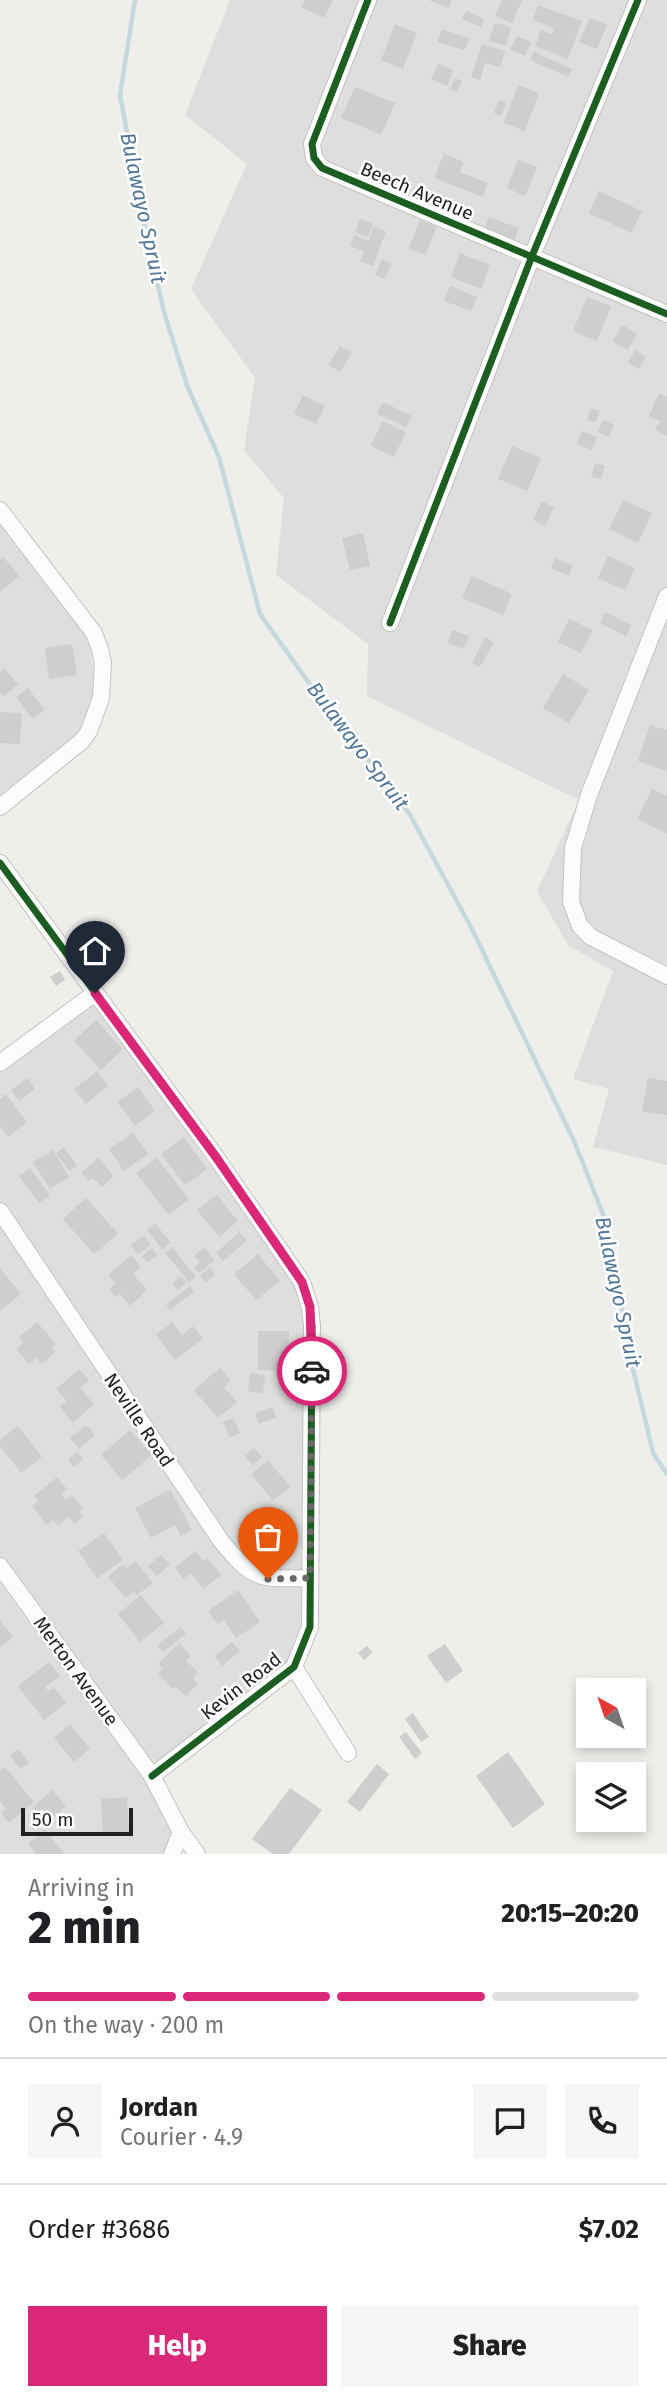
<!DOCTYPE html>
<meta charset="utf-8">
<style>
body{margin:0;font-family:"Fira Sans",sans-serif;background:#f6f6f6;color:#202124;height:100vh;display:flex;flex-direction:column;font-size:26px;white-space:nowrap}
*{box-sizing:border-box;margin:0}
p{font-size:23px;color:#757577}
.icon{flex:none;width:38px;height:38px;fill:none;stroke:currentColor;stroke-width:2;stroke-linecap:round;stroke-linejoin:round}
.map{position:relative;height:1854px;overflow:hidden}
.drawer{display:flex;flex-direction:column;background:#fff;flex:1}
.drawer>*{flex:none}
.needle{width:46px;rotate:320deg}
.fabs{position:absolute;left:576px;top:1678px;display:grid;gap:14px}
.fabs a{display:grid;place-items:center;width:70px;height:70px;border-radius:0px;background:#fff;box-shadow:0 4px 10px #0003;font-size:35px}
.scale{position:absolute;left:21px;bottom:18px;width:112px;box-sizing:border-box;padding-left:7px;border:4px solid #222;border-top:0;font-size:19px;line-height:24px;white-space:nowrap;color:#222;-webkit-text-stroke:5px #fff;paint-order:stroke}
.pin{position:absolute;display:grid;place-items:center;width:60px;height:60px;color:#fff;margin:-72px -30px;border-radius:50% 50% 50% 0;rotate:-45deg;box-shadow:0 0 7px #0007}
.pin .icon{rotate:45deg}
.courier{position:absolute;display:grid;place-items:center;width:70px;height:70px;margin:-35px;border:5px solid #db2777;border-radius:50%;background:#fff;color:#222;box-shadow:0 2px 9px #0007}
.overview em{font-style:normal;font-weight:800}
.overview div{display:flex;flex-direction:column-reverse}
.overview{display:flex;align-items:center;justify-content:space-between;height:119px;padding:0 28px}
h1{font-size:46px;font-weight:800;line-height:52px}
.bar{display:grid;grid-template-columns:repeat(4,1fr);gap:10px 7px;align-content:center;height:84px;padding:0 28px}
.bar i{height:9px;border-radius:5px;background:#e0e0e0}
.bar .on{background:#db2777}
.bar p{grid-column:span 4}
.line{display:flex;align-items:center;gap:18px;padding:0 28px;border-top:2px solid #e0e0e0}
.line div{flex:1}
.round{display:grid;place-items:center;flex:none;width:74px;height:74px;border-radius:0px;background:#f6f6f6}
.cta{display:flex;gap:14px;margin-top:auto;padding:14px 28px}
.cta a{flex:1;height:80px;border-radius:0px;background:#db2777;color:#fff;font-size:28px;font-weight:800;line-height:80px;text-align:center}
.cta a+a{background:#f6f6f6;color:#202124}
.map>svg:first-child{display:block}
.residential{fill:#dfdedc}
.lines{fill:none;stroke-linecap:round;stroke-linejoin:round}
.stream{stroke:#c3d9de;stroke-width:4.5}
.building{fill:#d0cecc}
.minor-casing{stroke:#c3c3c1;stroke-width:18}
.minor{stroke:#fdfcfc;stroke-width:16}
.cycleway-casing{stroke:#fff;stroke-width:11}
.cycleway{stroke:#1b5e20;stroke-width:7}
.done{stroke:#6a6968;stroke-width:7;stroke-dasharray:0 12.6}
.route{stroke:#db2777;stroke-width:9}
.labels{text-anchor:middle;dominant-baseline:central;stroke-width:5;stroke-linejoin:round;paint-order:stroke}
.street-label{font-size:19px;fill:#222;stroke:#fff}
.water-label{font-size:21px;font-style:italic;fill:#527698;stroke:#fff}
</style>
<div class="map">
<svg width="667" height="1854" viewBox="0 0 667 1854">
<rect width="100%" height="100%" fill="#f0eeeb"/>
<g class="residential">
<polygon points="230,0 667,0 667,1165 593,1147 609,1089 573,1079 613,971 568,945 537,891 579,800 367,696 368,644 276,575 284,498 244,450 255,378 191,289 247,164 185,115"/>
<polygon points="0,514 90,635 96,696 78,735 0,798"/>
<polygon points="94,1003 297,1286 306,1328 304,1627 290,1664 146,1776 175,1832 166,1854 0,1854 0,1072"/>
</g>
<g class="lines">
<polyline class="stream" points="135,0 120,95 147,238 164,312 188,388 219,457 260,614 309,683 409,813 472,929 575,1143 606,1222 633,1369 646,1423 653,1453 667,1474"/>
</g>
<g class="building">
<polygon points="305,0 333,0 324,18 301,7"/>
<polygon points="428,0 452,0 449,8"/>
<polygon points="502,0 522,0 512,23 495,16"/>
<polygon points="538,5 582,21 568,59 535,46 541,30 552,34 554,28 533,20"/>
<polygon points="466,11 484,19 481,27 462,19"/>
<polygon points="590,18 607,25 597,49 579,42"/>
<polygon points="495,23 511,27 506,46 489,41"/>
<polygon points="395,24 417,33 403,69 381,60"/>
<polygon points="442,29 469,38 465,50 437,42"/>
<polygon points="517,36 531,42 525,56 510,50"/>
<polygon points="482,44 505,51 500,67 485,63 480,80 471,77"/>
<polygon points="534,52 572,69 568,77 530,60"/>
<polygon points="438,64 454,70 447,86 431,79"/>
<polygon points="455,78 462,81 457,92 450,89"/>
<polygon points="518,85 539,93 525,131 504,123"/>
<polygon points="355,87 395,103 381,135 341,118"/>
<polygon points="499,100 506,103 501,116 494,113"/>
<polygon points="444,154 464,162 460,172 488,183 483,197 434,178"/>
<polygon points="518,160 537,167 525,196 507,188"/>
<polygon points="599,191 642,211 631,233 589,213"/>
<polygon points="489,217 519,228 514,242 484,230"/>
<polygon points="360,219 373,224 368,237 355,232"/>
<polygon points="420,220 437,227 425,255 409,248"/>
<polygon points="374,227 386,231 373,266 360,261 364,251 350,246 354,235 368,241"/>
<polygon points="460,253 490,265 481,289 451,277"/>
<polygon points="382,259 392,264 384,279 375,275"/>
<polygon points="450,286 477,297 471,311 444,301"/>
<polygon points="587,297 611,306 597,341 573,331"/>
<polygon points="622,325 637,333 628,350 613,342"/>
<polygon points="340,346 352,353 340,372 328,365"/>
<polygon points="635,350 646,356 639,369 628,363"/>
<polygon points="659,393 667,397 667,436 655,430 660,421 649,416"/>
<polygon points="303,395 325,406 316,424 294,414"/>
<polygon points="383,402 412,416 406,427 377,414"/>
<polygon points="591,408 600,411 596,422 587,420"/>
<polygon points="603,420 614,425 609,437 598,432"/>
<polygon points="382,421 406,432 394,457 371,446"/>
<polygon points="582,431 597,437 592,450 577,444"/>
<polygon points="512,446 541,458 527,491 498,479"/>
<polygon points="595,463 605,466 601,479 591,477"/>
<polygon points="623,500 652,513 638,543 609,529"/>
<polygon points="542,501 554,507 545,526 533,520"/>
<polygon points="363,533 370,566 350,570 342,538"/>
<polygon points="608,556 635,568 625,590 598,578"/>
<polygon points="3,557 19,576 0,592 0,560"/>
<polygon points="555,558 573,566 569,576 551,568"/>
<polygon points="472,576 512,594 503,615 462,598"/>
<polygon points="605,612 631,625 626,636 600,623"/>
<polygon points="569,619 593,630 581,653 558,642"/>
<polygon points="452,630 469,636 463,649 447,643"/>
<polygon points="485,637 494,642 480,667 472,663"/>
<polygon points="72,644 77,675 49,679 45,648"/>
<polygon points="4,668 18,684 3,697 0,693 0,672"/>
<polygon points="563,674 589,690 569,723 543,708"/>
<polygon points="28,688 45,710 33,719 16,697"/>
<polygon points="0,712 22,713 20,744 0,743"/>
<polygon points="650,725 667,730 667,771 638,761"/>
<polygon points="652,789 667,796 667,834 637,819"/>
<polygon points="60,971 65,980 56,986 50,977"/>
<polygon points="96,1020 123,1049 101,1070 74,1041"/>
<polygon points="97,1071 108,1086 86,1104 74,1089"/>
<polygon points="27,1078 35,1089 19,1101 11,1090"/>
<polygon points="648,1078 667,1081 667,1115 642,1112"/>
<polygon points="138,1087 155,1111 135,1126 117,1102"/>
<polygon points="6,1094 27,1122 8,1137 0,1126 0,1099"/>
<polygon points="133,1133 148,1154 124,1171 109,1149"/>
<polygon points="184,1137 207,1169 185,1185 161,1154"/>
<polygon points="64,1147 77,1166 69,1171 56,1153"/>
<polygon points="53,1150 69,1177 50,1189 33,1162"/>
<polygon points="98,1158 114,1176 102,1187 93,1178 89,1181 81,1173"/>
<polygon points="157,1158 189,1199 169,1215 136,1173"/>
<polygon points="30,1168 50,1195 39,1203 19,1176"/>
<polygon points="217,1195 238,1221 219,1237 197,1210"/>
<polygon points="86,1198 118,1234 94,1254 63,1219"/>
<polygon points="155,1223 171,1243 162,1249 147,1230"/>
<polygon points="239,1232 247,1240 223,1261 216,1253"/>
<polygon points="144,1236 151,1245 138,1255 131,1245"/>
<polygon points="172,1247 196,1277 189,1282 165,1253"/>
<polygon points="204,1247 215,1260 199,1273 194,1267 200,1262 194,1256"/>
<polygon points="152,1248 157,1255 147,1263 142,1256"/>
<polygon points="258,1254 280,1281 256,1300 234,1274"/>
<polygon points="131,1255 141,1267 133,1274 147,1290 130,1306 120,1294 116,1297 109,1289 115,1283 108,1275"/>
<polygon points="210,1267 215,1275 205,1283 200,1275"/>
<polygon points="0,1268 21,1294 0,1311"/>
<polygon points="180,1276 187,1282 178,1290 172,1284"/>
<polygon points="190,1286 194,1292 170,1310 166,1304"/>
<polygon points="37,1322 56,1344 51,1348 55,1352 42,1364 36,1358 29,1364 16,1349 23,1343 19,1337"/>
<polygon points="172,1322 182,1335 193,1326 203,1339 175,1360 156,1335"/>
<polygon points="258,1331 289,1331 288,1371 258,1370"/>
<polygon points="220,1368 231,1381 224,1387 237,1402 218,1418 194,1390"/>
<polygon points="79,1369 89,1380 80,1388 94,1404 73,1423 60,1407 67,1401 56,1389"/>
<polygon points="250,1373 265,1375 263,1393 248,1392"/>
<polygon points="272,1407 276,1418 259,1424 255,1413"/>
<polygon points="233,1418 240,1433 230,1438 223,1422"/>
<polygon points="86,1425 95,1435 79,1449 70,1438"/>
<polygon points="18,1426 42,1457 21,1473 0,1446 0,1440"/>
<polygon points="130,1430 152,1455 122,1480 101,1455"/>
<polygon points="254,1448 262,1457 253,1465 245,1456"/>
<polygon points="77,1452 83,1459 74,1467 68,1460"/>
<polygon points="268,1460 290,1487 273,1501 251,1474"/>
<polygon points="57,1477 67,1489 61,1494 66,1500 72,1495 83,1508 79,1512 83,1517 75,1524 68,1517 58,1526 53,1520 47,1525 32,1506 39,1501 34,1496"/>
<polygon points="170,1489 192,1530 181,1536 175,1525 151,1538 135,1508"/>
<polygon points="104,1533 123,1560 97,1578 78,1551"/>
<polygon points="196,1551 203,1561 208,1558 221,1575 203,1589 191,1573 183,1579 175,1567"/>
<polygon points="161,1555 170,1565 157,1576 148,1566"/>
<polygon points="136,1561 153,1583 137,1595 134,1591 125,1598 108,1576 123,1564 127,1568"/>
<polygon points="238,1590 260,1622 236,1638 224,1620 218,1624 208,1611"/>
<polygon points="141,1595 164,1623 140,1642 118,1614"/>
<polygon points="0,1621 13,1637 0,1648"/>
<polygon points="180,1627 186,1634 163,1652 157,1645"/>
<polygon points="232,1642 240,1651 222,1666 214,1656"/>
<polygon points="179,1643 191,1656 186,1661 198,1672 193,1678 198,1684 186,1696 176,1687 173,1689 158,1674 163,1669 158,1664"/>
<polygon points="445,1644 463,1671 446,1683 427,1656"/>
<polygon points="367,1646 373,1652 364,1660 358,1653"/>
<polygon points="49,1662 60,1676 45,1687 48,1691 54,1688 66,1703 44,1720 18,1686"/>
<polygon points="413,1713 429,1737 421,1742 405,1719"/>
<polygon points="70,1724 90,1749 74,1762 54,1738"/>
<polygon points="406,1732 422,1753 415,1759 399,1737"/>
<polygon points="18,1749 29,1763 20,1769 10,1755"/>
<polygon points="508,1752 545,1804 513,1828 476,1776"/>
<polygon points="377,1764 389,1774 360,1812 347,1802"/>
<polygon points="5,1767 34,1802 9,1823 1,1813 6,1809 0,1801 0,1771"/>
<polygon points="290,1788 322,1810 289,1854 273,1854 252,1839"/>
<polygon points="52,1790 66,1806 45,1824 32,1808"/>
<polygon points="127,1797 129,1832 103,1833 101,1799"/>
<polygon points="45,1830 65,1854 36,1854 28,1844"/>
</g>
<g class="lines">
<defs>
<g id="minor">
<polyline points="368,0 312,144 314,158 322,168 667,314"/>
<polyline points="0,510 94,633 100,649 103,663 101,698 89,731 82,741 0,807"/>
<polyline points="667,596 589,795 573,848 571,902 580,926 591,937 667,976"/>
<polyline points="390,623 532,256 638,0"/>
<polyline points="0,863 216,1157 302,1282 310,1307 312,1326 310,1627 294,1667 152,1776"/>
<polyline points="0,1063 95,993"/>
<path d="M 0,1211 L 221,1541 C 254,1581 259,1579 310,1578"/>
<polyline points="0,1566 152,1776 181,1832 172,1854"/>
<polyline points="294,1667 348,1753"/>
<polyline points="181,1832 197,1854"/>
</g>
</defs>
<use href="#minor" class="minor-casing"/>
<use href="#minor" class="minor"/>
<defs>
<g id="cycleway">
<polyline points="368,0 312,144 314,158 322,168 667,314"/>
<polyline points="390,623 532,256 638,0"/>
<polyline points="0,863 216,1157 302,1282 310,1307 312,1326 310,1627 294,1667 152,1776"/>
</g>
</defs>
<use href="#cycleway" class="cycleway-casing"/>
<use href="#cycleway" class="cycleway"/>
</g>
<g class="lines">
<polyline class="done" points="268,1579 310,1578 312,1371"/>
<polyline class="route" points="95,993 216,1157 302,1282 310,1307 312,1371"/>
</g>
<g class="labels">
<g class="street-label">
<text transform="translate(417 191) rotate(23)">Beech Avenue</text>
<text transform="translate(139 1420) rotate(56)">Neville Road</text>
<text transform="translate(76 1671) rotate(54)">Merton Avenue</text>
<text transform="translate(241 1686) rotate(-38)">Kevin Road</text>
</g>
<g class="water-label">
<text transform="translate(143 208) rotate(78)">Bulawayo Spruit</text>
<text transform="translate(358 746) rotate(53)">Bulawayo Spruit</text>
<text transform="translate(618 1292) rotate(78)">Bulawayo Spruit</text>
</g>
</g>
</svg>
<div class="fabs">
<a><svg class="needle" viewBox="-14 -14 28 28"><path d="M0-13l5 13h-10z" fill="#e53935"/><path d="M0 13l5-13h-10z" fill="#757577"/></svg></a>
<a><svg class="icon" aria-label="layers" viewBox="0 0 24 24"><path d="M12 4l9 5-9 5-9-5zM3 14l9 5 9-5"/></svg></a>
</div>
<div class="scale">50 m</div>
<div class="pin" style="left:268px;top:1579px;background:#ea580c"><svg class="icon" aria-label="bag" viewBox="0 0 24 24"><path d="M5 8h14l-1 12H6zM9 8a3 3 0 0 1 6 0"/></svg></div>
<div class="pin" style="left:95px;top:993px;background:#1f2937"><svg class="icon" aria-label="home" viewBox="0 0 24 24"><path d="M3 11l9-7 9 7M6 9v11h12V9"/></svg></div>
<div class="courier" style="left:312px;top:1371px"><svg class="icon" aria-label="car" viewBox="0 0 24 24"><path d="M5 17H2v-5l4-1 3-4h7l3 4 3 1v5h-3M9 17h6M6 11h13"/><circle cx="7" cy="17" r="2"/><circle cx="17" cy="17" r="2"/></svg></div>
</div>
<section class="drawer">
<div class="overview"><div><h1>2 min</h1><p>Arriving in</p></div><em>20:15–20:20</em></div>
<div class="bar"><i class="on"></i><i class="on"></i><i class="on"></i><i></i><p>On the way · 200 m</p></div>
<div class="line" style="height:126px"><a class="round"><svg class="icon" aria-label="person" viewBox="0 0 24 24"><circle cx="12" cy="8" r="4"/><path d="M4 21q1-7 8-7t8 7"/></svg></a><div><b>Jordan</b><p>Courier · 4.9</p></div><a class="round"><svg class="icon" aria-label="chat" viewBox="0 0 24 24"><path d="M4 5h16v11H9l-5 4z"/></svg></a><a class="round"><svg class="icon" aria-label="phone" viewBox="0 0 24 24"><path d="M5 4h4l2 5-3 2q2 4 5 5l2-3 5 2v4C11 20 4 13 5 4z"/></svg></a></div>
<div class="line" style="height:91px"><div>Order #3686</div><b>$7.02</b></div>
<div class="cta"><a>Help</a><a>Share</a></div>
</section>
